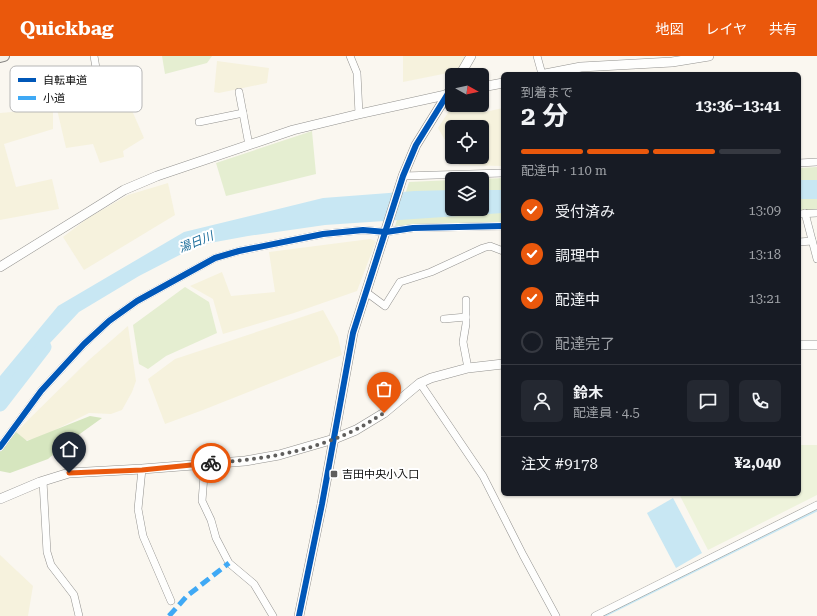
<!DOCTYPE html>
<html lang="ja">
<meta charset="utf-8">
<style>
body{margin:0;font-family:"Roboto Serif","Noto Sans JP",serif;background:#242831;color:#f1f3f6;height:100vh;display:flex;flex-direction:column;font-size:15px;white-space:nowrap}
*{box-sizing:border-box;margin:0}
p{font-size:13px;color:#9ea1a6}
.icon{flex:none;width:22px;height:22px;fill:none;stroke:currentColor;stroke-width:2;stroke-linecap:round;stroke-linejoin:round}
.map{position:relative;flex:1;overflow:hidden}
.details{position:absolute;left:501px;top:16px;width:300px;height:424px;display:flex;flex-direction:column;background:#171b24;border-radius:6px;box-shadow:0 1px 3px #0004}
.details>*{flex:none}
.needle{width:26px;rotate:98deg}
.tools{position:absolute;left:445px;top:12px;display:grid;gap:8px}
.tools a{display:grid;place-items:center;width:44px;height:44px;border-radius:6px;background:#171b24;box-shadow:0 1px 3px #0004;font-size:20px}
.pin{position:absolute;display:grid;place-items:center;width:34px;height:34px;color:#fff;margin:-41px -17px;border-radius:50% 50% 50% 0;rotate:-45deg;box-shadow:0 0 4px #0007}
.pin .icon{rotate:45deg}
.courier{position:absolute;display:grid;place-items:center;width:40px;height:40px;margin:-20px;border:3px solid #ea580c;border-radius:50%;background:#fff;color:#222;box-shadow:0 1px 5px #0007}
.head em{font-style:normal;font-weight:700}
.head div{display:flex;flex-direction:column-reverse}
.head{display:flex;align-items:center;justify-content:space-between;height:68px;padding:0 20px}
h1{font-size:26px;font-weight:700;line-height:30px}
.bar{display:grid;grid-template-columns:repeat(4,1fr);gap:6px 4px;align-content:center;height:48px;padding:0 20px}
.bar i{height:5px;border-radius:3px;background:#363941}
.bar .on{background:#ea580c}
.bar p{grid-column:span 4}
.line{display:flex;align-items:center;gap:10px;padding:0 20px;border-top:1px solid #363941}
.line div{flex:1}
.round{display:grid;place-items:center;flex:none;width:42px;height:42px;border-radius:6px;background:#242831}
ol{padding:0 20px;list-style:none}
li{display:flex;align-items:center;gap:12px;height:44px}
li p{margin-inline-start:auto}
li .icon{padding:4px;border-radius:50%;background:#ea580c;color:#fff;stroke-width:4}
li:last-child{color:#9ea1a6}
li i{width:22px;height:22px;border:2px solid #363941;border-radius:50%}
header{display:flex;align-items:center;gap:24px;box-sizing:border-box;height:56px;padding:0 20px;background:#ea580c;color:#fff}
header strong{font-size:19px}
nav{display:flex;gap:22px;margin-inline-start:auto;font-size:14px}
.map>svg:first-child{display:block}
.farmland{fill:#f6f2dd}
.green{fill:#e5eed1}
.forest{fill:#d6e6bf}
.pitch{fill:#eef3db}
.water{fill:#c8e7f3}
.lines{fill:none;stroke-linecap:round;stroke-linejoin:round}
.stream{stroke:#c8e7f3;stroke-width:2.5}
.river{stroke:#c8e7f3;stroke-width:15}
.minor-casing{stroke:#93928f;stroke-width:8}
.tertiary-casing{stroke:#93928f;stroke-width:10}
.secondary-casing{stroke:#8a8885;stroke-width:12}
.minor{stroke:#fefefd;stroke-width:7}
.tertiary{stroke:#fefefd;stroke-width:9}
.secondary{stroke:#f4f2e9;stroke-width:10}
.quiet{stroke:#3fa9f5;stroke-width:5;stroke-dasharray:10 5;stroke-linecap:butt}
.cycleway-casing{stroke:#fff;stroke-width:8}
.cycleway{stroke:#0057b8;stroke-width:6}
.done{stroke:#5f5e5c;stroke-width:4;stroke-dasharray:0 7.2}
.route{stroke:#ea580c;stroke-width:5}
.poi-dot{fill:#5f5e5c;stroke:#fff;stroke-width:1.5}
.labels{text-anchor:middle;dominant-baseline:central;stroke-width:4;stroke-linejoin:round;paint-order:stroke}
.poi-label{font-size:11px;fill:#0c0c0c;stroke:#fff;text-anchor:start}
.water-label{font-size:12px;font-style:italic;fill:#1a6c9a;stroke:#fff}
.key{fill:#fff;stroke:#b6b6b6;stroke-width:1}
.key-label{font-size:11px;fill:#0c0c0c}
</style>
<header>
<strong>Quickbag</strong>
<nav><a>地図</a><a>レイヤ</a><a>共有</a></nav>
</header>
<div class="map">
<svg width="817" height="560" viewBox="0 0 817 560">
<rect width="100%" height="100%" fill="#faf7f0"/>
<g class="farmland">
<polygon points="403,0 464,0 464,2 458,15 403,26"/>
<polygon points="217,5 269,12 267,27 219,37 214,36"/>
<polygon points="123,34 144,82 123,95 124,101 100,107 93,88 66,92 56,49"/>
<polygon points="53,49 53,73 4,88 16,131 52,123 59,153 0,164 0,57 23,55"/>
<polygon points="453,49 481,49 485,56 503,52 503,110 459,109 455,101 482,101 482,71 452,71 452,96 438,72"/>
<polygon points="168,127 175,159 84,214 63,181 88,162 128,139"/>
<polygon points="370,183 376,185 357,235 294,257 223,278 213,243 190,230 222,216 231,240 275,236 269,196"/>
<polygon points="323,254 338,281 342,299 203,354 165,368 148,323 175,303"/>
<polygon points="128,270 136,325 132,336 122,354 111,358 89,357 39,382 23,385 16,376 89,304"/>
<polygon points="0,499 33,530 28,560 0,560"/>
</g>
<g class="green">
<polygon points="162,0 212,0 207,7 165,18"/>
<polygon points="312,75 316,118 226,140 216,107"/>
<polygon points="817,111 817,154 799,155 799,112"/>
<polygon points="503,122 503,167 395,170 409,126 452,124 452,153 482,153 482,123"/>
<polygon points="185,231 209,246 217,277 166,300 148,313 139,308 133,269"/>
</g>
<polygon class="forest" points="90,360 102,362 63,390 48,403 10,417 0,415 0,396 16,376 27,385"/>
<polygon class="pitch" points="799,389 817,389 817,439 708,494 679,438 799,438"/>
<g class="water">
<rect x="799" y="124" width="18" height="19"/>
<polygon points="452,134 452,153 482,153 482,134 503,134 503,157 325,169 248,180 199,189 139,220 79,256 22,317 0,349 0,320 58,250 184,176 323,142 415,135"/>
<polygon points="673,442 702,497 676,512 647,457"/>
</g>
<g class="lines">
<polyline class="stream" points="604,560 817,454"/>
<polyline class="river" points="0,348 44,291"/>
<defs>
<g id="minor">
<polyline points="94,0 100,36"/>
<polyline points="350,0 357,17 359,58"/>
<polyline points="537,0 542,18"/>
<polyline points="239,36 249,89"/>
<polyline points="199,66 243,57"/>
<polyline points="799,107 817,106"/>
<polyline points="403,120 503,117"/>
<polyline points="805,157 817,203"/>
<polyline points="799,158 817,157"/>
<polyline points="799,186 812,185"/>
<polyline points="366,236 385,250 400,226 431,216 483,192 490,190 503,195"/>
<polyline points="466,244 466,268 463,286 468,312"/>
<polyline points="444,263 466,261"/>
<polyline points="420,327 483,420 523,499 556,560"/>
<polyline points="0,391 41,335 84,288 109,265 137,245 215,202 239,195 323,178 363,174 386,176 413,172 503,170"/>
<polyline points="205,407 202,445 211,464 216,482 229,507 254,528 273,560"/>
<polyline points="142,413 138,453 143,480 171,545"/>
<polyline points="43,425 47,496 51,509 74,539 79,560"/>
<polyline points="595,560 817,449"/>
</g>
<g id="tertiary">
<polyline points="545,18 581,11 672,6 709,0"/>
<polyline points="460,19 471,0"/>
<polyline points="482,31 503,27"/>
<polyline points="0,211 124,134 157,120 293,74 359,58 450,38"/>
<polyline points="799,289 817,289"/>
<polyline points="0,443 40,426 69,417 142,413 245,405 279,399 334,383 356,374 384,357 420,327 431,322 468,312 503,308"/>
<polyline points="299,560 322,448 353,277 403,120 416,89 452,31"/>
</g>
<polyline id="secondary" points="0,1 4,0"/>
</defs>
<use href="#minor" class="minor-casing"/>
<use href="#tertiary" class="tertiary-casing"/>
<use href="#secondary" class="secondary-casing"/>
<use href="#minor" class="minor"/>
<use href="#tertiary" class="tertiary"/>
<use href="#secondary" class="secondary"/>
<polyline class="quiet" points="169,560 187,540 229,507"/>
<defs>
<g id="cycleway">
<polyline points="0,391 41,335 84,288 109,265 137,245 215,202 239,195 323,178 363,174 386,176 413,172 503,170"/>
<polyline points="299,560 322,448 353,277 403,120 416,89 452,31"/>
</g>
</defs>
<use href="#cycleway" class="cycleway-casing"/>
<use href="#cycleway" class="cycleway"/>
</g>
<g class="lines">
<path class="done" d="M 211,407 C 260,404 310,396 355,374 C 365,369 374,363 384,357"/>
<polyline class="route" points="69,417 142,414 211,407"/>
</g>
<rect class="poi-dot" x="330" y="414" width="8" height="8" rx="2"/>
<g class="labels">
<g class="poi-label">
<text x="342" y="418">吉田中央小入口</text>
</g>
<g class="water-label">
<text transform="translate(196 186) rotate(-22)">湯日川</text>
</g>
</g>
<rect x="10" y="10" width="132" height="46" rx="6" class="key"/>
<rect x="18" y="22" width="18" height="4" fill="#0057b8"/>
<rect x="18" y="40" width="18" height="4" fill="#3fa9f5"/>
<g class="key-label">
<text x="43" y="28">自転車道</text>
<text x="43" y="46">小道</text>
</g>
</svg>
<div class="tools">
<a><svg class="needle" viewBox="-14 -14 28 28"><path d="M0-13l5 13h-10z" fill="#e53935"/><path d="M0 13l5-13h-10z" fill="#9ea1a6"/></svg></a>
<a><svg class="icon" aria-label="locate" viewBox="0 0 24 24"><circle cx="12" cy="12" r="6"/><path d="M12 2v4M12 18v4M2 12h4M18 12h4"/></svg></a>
<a><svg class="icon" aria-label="layers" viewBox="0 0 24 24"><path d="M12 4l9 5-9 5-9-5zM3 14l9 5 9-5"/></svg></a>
</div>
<div class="pin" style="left:384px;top:357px;background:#ea580c"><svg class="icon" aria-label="bag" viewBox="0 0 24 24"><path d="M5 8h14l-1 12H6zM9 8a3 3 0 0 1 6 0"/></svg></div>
<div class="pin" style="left:69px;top:417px;background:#1f2937"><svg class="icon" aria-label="home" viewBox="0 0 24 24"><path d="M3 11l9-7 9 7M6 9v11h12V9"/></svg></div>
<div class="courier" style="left:211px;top:407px"><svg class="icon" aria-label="bike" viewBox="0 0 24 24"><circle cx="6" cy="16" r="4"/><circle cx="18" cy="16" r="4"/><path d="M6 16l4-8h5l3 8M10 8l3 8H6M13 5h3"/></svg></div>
<section class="details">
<div class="head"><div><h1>2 分</h1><p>到着まで</p></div><em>13:36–13:41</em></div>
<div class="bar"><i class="on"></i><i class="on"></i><i class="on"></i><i></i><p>配達中 · 110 m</p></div>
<ol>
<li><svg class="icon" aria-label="check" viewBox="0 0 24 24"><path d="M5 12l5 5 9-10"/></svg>受付済み<p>13:09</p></li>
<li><svg class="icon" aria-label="check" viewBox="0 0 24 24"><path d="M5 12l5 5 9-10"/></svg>調理中<p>13:18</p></li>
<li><svg class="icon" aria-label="check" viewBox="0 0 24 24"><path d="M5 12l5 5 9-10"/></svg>配達中<p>13:21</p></li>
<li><i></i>配達完了</li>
</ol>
<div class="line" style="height:72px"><a class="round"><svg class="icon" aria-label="person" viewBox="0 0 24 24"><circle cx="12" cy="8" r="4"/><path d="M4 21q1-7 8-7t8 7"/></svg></a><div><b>鈴木</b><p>配達員 · 4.5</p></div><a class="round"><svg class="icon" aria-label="chat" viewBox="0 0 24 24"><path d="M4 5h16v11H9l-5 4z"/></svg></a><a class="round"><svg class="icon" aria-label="phone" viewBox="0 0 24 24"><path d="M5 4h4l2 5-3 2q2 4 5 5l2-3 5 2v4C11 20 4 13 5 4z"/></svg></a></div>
<div class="line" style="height:52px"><div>注文 #9178</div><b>¥2,040</b></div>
</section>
</div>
